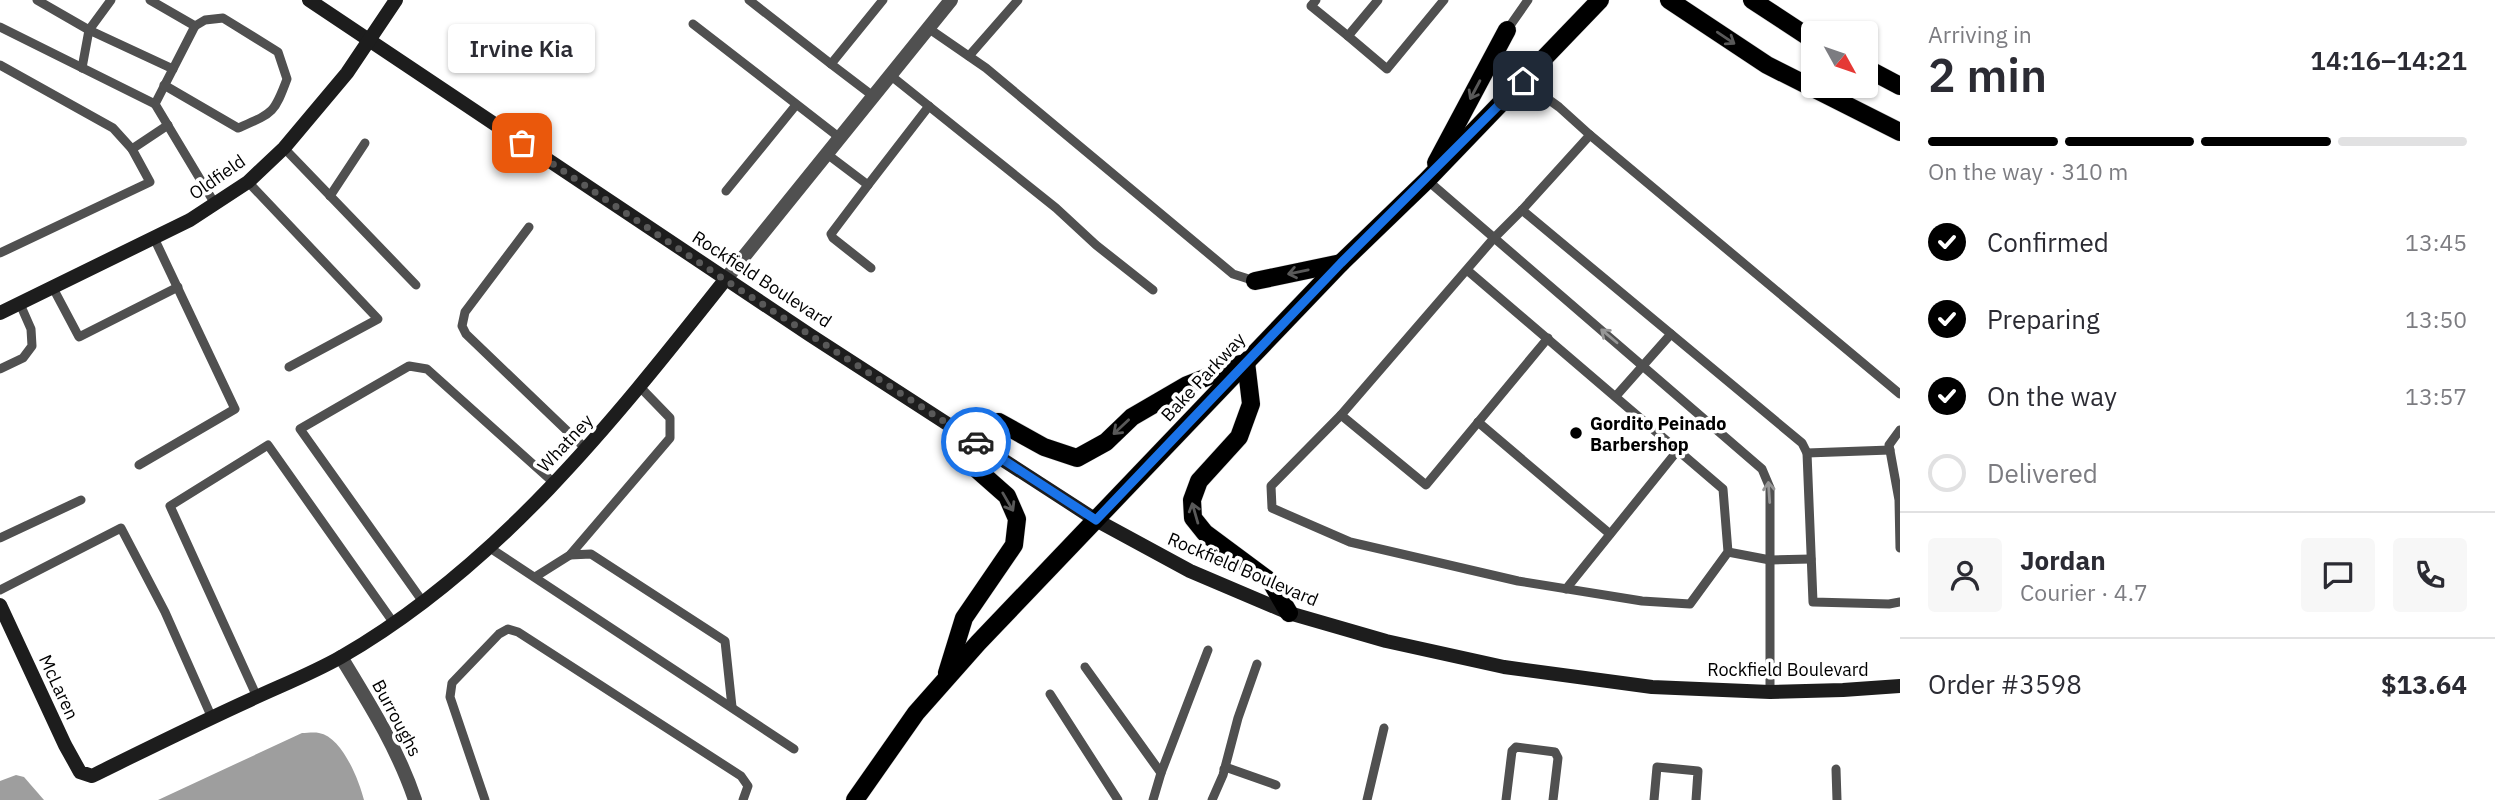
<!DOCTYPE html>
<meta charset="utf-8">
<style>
body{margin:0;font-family:"IBM Plex Sans",sans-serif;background:#f7f7f7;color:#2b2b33;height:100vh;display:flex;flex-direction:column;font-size:26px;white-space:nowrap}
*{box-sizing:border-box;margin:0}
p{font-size:23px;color:#7c7c81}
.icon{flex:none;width:38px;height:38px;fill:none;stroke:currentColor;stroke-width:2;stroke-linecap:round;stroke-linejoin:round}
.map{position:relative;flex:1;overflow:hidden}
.sheet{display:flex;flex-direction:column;background:#fff;width:595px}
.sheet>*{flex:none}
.needle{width:46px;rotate:130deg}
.controls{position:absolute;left:1801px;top:21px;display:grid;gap:14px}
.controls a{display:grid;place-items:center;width:77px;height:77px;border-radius:7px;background:#fff;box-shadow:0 2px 5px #0004;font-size:35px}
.pin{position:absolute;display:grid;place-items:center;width:60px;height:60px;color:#fff;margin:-30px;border-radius:14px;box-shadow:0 4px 10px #0006}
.courier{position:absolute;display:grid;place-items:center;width:70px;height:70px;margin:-35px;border:5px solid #1a73e8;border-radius:50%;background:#fff;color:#222;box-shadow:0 2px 9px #0007}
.bubble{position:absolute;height:49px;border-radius:7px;background:#fff;box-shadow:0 2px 5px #0004;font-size:23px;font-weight:600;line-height:49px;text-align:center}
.head em{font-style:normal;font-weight:600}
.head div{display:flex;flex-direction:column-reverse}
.head{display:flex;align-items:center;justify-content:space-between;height:119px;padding:0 28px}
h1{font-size:46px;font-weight:600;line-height:52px}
.bar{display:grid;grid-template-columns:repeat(4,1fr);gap:10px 7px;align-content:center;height:84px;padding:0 28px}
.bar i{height:9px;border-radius:5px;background:#e1e1e2}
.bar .current{background:#000}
.bar p{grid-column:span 4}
.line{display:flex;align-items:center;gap:18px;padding:0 28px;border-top:2px solid #e1e1e2}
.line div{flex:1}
.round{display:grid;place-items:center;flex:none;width:74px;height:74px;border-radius:7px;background:#f7f7f7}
ol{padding:0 28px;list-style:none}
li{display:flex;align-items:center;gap:21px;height:77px}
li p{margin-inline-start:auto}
li .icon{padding:7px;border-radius:50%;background:#000;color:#fff;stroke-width:4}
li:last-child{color:#7c7c81}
li i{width:38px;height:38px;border:4px solid #e1e1e2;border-radius:50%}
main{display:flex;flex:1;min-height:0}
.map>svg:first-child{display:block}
.water{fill:#9e9e9e}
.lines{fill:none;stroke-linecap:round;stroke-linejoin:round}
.primary-casing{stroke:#dbdbdb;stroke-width:19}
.lane{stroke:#505050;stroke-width:9}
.street{stroke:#505050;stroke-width:14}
.secondary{stroke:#1d1d1d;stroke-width:14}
.primary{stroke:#000;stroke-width:18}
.oneway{stroke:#595959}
.oneway2{stroke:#969696}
.done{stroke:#595959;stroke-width:7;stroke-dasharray:0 12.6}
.route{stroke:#1a73e8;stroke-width:9}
.poi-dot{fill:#000;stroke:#fff;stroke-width:2.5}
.labels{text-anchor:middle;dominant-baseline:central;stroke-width:7;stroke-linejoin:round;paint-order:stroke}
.street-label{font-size:18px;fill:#000;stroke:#fff}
.poi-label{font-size:18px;font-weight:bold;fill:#000;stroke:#fff;text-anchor:start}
</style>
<main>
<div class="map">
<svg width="1900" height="800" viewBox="0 0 1900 800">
<rect width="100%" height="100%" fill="#fff"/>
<g class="water">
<path d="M 302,733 C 307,733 314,732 319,733 C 342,737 359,780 364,800 L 158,800 Z"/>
<polygon points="16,775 24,777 44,800 0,800 0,781"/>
</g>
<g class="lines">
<defs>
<g id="primary">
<polyline points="1669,0 1767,65 1900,132"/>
<polyline points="1752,0 1813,40"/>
<polyline points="1866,68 1900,86"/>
<polyline points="1436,163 1507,30"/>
<polyline points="1255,281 1341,263"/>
<polyline points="1246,362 1251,404 1239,437 1199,481 1192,500 1193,518 1205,533 1271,582 1289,613"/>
<polyline points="947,673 964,618 1014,545 1017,519 1007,496 973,466 954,428 999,422 1044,447 1077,458 1106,442 1132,417 1187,385 1240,364"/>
<polyline points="855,800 916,713 978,643 1341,263 1427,180 1600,0"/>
</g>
</defs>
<use href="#primary" class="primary-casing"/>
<g class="lane">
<polyline points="37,0 89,30 111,0"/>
<polyline points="150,0 195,26 155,104 215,204"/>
<polyline points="749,0 831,64"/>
<polyline points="1316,0 1311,6 1348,36"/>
<polyline points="1378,0 1348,36 1387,69 1444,0"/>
<polyline points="693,24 840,138"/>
<polyline points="0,27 155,104"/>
<polyline points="928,28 986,68 1233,274 1255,281"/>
<polyline points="1507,30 1528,0"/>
<polyline points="969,56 1018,0"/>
<polyline points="0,65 113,128 132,149"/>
<polyline points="82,68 89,30 173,69"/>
<polyline points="890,75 1056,208 1096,245 1153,290"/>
<polyline points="1523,81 1559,107 1590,135"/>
<path d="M 164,85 L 238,128 C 273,113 274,114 287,79 L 278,52 L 223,18 L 205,20 L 195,26"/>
<polyline points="873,96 831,64 883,0"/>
<polyline points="284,148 416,285"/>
<polyline points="827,154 868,185 929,106"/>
<polyline points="1427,180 1762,469 1770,488 1770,692"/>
<polyline points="248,182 378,319 289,367"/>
<polyline points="868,185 831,234 833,238 871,268"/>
<polyline points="726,191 796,105"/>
<polyline points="330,196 365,143"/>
<polyline points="1522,210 1802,443 1807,453 1813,602 1889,604 1900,602"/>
<polyline points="529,227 465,312 462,326 466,334 586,449"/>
<polyline points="0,253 150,182 132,149 168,125"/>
<polyline points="1467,270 1723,489 1728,552 1690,604 1642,601 1518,581 1350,542 1272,508 1271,486 1341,415 1494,238 1522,210 1590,135 1900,394"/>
<polyline points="53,288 79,337 178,287"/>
<polyline points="0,369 23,358 32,346 31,329 20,304"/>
<polyline points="1616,396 1671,334"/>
<polyline points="1341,415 1426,485 1548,338"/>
<polyline points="1478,422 1610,534"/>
<polyline points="1900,430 1889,445 1899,500 1900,548"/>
<polyline points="1807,453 1890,450"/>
<polyline points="139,465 235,409 154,238"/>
<polyline points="0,538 81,500"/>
<polyline points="490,548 794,749"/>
<polyline points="1728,552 1770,560 1811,559"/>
<polyline points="570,555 591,554 725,641 732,707"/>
<polyline points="535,577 570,555 670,438 670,418 640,387"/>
<polyline points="1566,589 1678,450"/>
<polyline points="0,590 121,528 165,612 212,718"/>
<polyline points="423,602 300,429 409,366 427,369 554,483"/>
<polyline points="1085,667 1161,773"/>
<polyline points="1050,694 1118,800"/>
<polyline points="257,697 170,506 268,445 393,622"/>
<polyline points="1224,769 1228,768 1276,785"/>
<polyline points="1836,769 1837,800"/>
<polyline points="485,800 450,697 452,683 499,634 508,629 518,632 741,776 748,786 743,800"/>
<polyline points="1153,800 1161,773 1208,650"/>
<polyline points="1212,800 1223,775 1238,718 1257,664"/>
<polyline points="1367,800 1384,728"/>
<polyline points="1506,800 1512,751 1516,747 1555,752 1558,758 1553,800"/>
<polyline points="1654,800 1657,767 1698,771 1696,800"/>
</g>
<g class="street">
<polyline points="725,280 951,0"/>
<path d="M 341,657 C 369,703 398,749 415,800"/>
</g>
<g class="secondary">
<polyline points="309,0 810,335 1096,520 1190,571 1289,613 1386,641 1504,667 1652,687 1770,692 1843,690 1900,686"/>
<polyline points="0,313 190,220 248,182 284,148 347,73 396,0"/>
<path d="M 0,605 L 65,745 L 80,772 L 92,776 C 145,750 197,724 250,700 C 280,686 313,673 341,657 C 499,566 614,420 725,280"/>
</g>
<use href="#primary" class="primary"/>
</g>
<defs><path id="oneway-shaft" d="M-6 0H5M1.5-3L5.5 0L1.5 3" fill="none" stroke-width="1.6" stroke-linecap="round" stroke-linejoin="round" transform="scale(1.75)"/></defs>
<g class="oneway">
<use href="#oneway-shaft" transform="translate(1726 38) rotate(34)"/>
<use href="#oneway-shaft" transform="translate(1475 90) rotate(118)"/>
<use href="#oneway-shaft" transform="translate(1298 272) rotate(168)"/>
<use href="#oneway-shaft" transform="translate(1121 427) rotate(137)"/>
<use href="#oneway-shaft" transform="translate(1008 502) rotate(60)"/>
<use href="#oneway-shaft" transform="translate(1195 513) rotate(-106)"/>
</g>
<g class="oneway2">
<use href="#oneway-shaft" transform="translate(1609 336) rotate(-140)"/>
<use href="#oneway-shaft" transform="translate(1769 492) rotate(-94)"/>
</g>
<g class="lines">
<polyline class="done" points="522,143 725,280 976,442"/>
<polyline class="route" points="976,442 1096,520 1341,263 1523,81"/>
</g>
<circle class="poi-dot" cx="1576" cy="433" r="7"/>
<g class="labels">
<g class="street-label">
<text transform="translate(217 177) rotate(-35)">Oldfield</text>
<text transform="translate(762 279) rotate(33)">Rockfield Boulevard</text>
<text transform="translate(1203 377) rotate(-47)">Bake Parkway</text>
<text transform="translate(565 443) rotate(-47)">Whatney</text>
<text transform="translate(1243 569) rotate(23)">Rockfield Boulevard</text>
<text x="1788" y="669">Rockfield Boulevard</text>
<text transform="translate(59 687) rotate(65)">McLaren</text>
<text transform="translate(397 718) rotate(62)">Burroughs</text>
</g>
<g class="poi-label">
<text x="1590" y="423">Gordito Peinado<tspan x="1590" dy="21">Barbershop</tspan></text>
</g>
</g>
</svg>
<div class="controls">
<a><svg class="needle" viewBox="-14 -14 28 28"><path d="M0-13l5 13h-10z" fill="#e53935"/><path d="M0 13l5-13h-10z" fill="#7c7c81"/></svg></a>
</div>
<div class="pin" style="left:522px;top:143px;background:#ea580c"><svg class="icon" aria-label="bag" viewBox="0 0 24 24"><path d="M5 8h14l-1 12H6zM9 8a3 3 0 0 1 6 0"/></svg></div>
<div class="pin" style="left:1523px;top:81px;background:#1f2937"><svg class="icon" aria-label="home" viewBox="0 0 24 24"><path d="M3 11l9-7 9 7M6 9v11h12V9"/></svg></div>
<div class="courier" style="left:976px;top:442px"><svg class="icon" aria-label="car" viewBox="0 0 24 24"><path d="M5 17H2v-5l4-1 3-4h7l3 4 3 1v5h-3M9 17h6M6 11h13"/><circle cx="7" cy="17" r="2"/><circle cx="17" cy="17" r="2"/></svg></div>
<div class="bubble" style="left:448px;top:24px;width:147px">Irvine Kia</div>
</div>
<section class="sheet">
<div class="head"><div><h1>2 min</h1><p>Arriving in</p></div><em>14:16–14:21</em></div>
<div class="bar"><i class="current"></i><i class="current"></i><i class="current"></i><i></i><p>On the way · 310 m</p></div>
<ol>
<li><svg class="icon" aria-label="check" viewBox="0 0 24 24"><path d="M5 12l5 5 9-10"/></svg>Confirmed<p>13:45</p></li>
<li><svg class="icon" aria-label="check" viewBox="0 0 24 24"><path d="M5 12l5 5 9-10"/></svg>Preparing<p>13:50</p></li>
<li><svg class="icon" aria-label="check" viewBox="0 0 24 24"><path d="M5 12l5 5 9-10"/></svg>On the way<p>13:57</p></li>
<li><i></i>Delivered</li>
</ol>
<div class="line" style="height:126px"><a class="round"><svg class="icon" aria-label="person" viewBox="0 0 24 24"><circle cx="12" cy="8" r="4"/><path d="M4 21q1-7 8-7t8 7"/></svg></a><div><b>Jordan</b><p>Courier · 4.7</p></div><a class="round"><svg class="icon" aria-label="chat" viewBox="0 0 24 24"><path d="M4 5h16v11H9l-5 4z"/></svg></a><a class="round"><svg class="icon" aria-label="phone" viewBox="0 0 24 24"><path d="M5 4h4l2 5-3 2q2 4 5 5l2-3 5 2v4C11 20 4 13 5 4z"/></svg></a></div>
<div class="line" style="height:91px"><div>Order #3598</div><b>$13.64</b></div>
</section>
</main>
